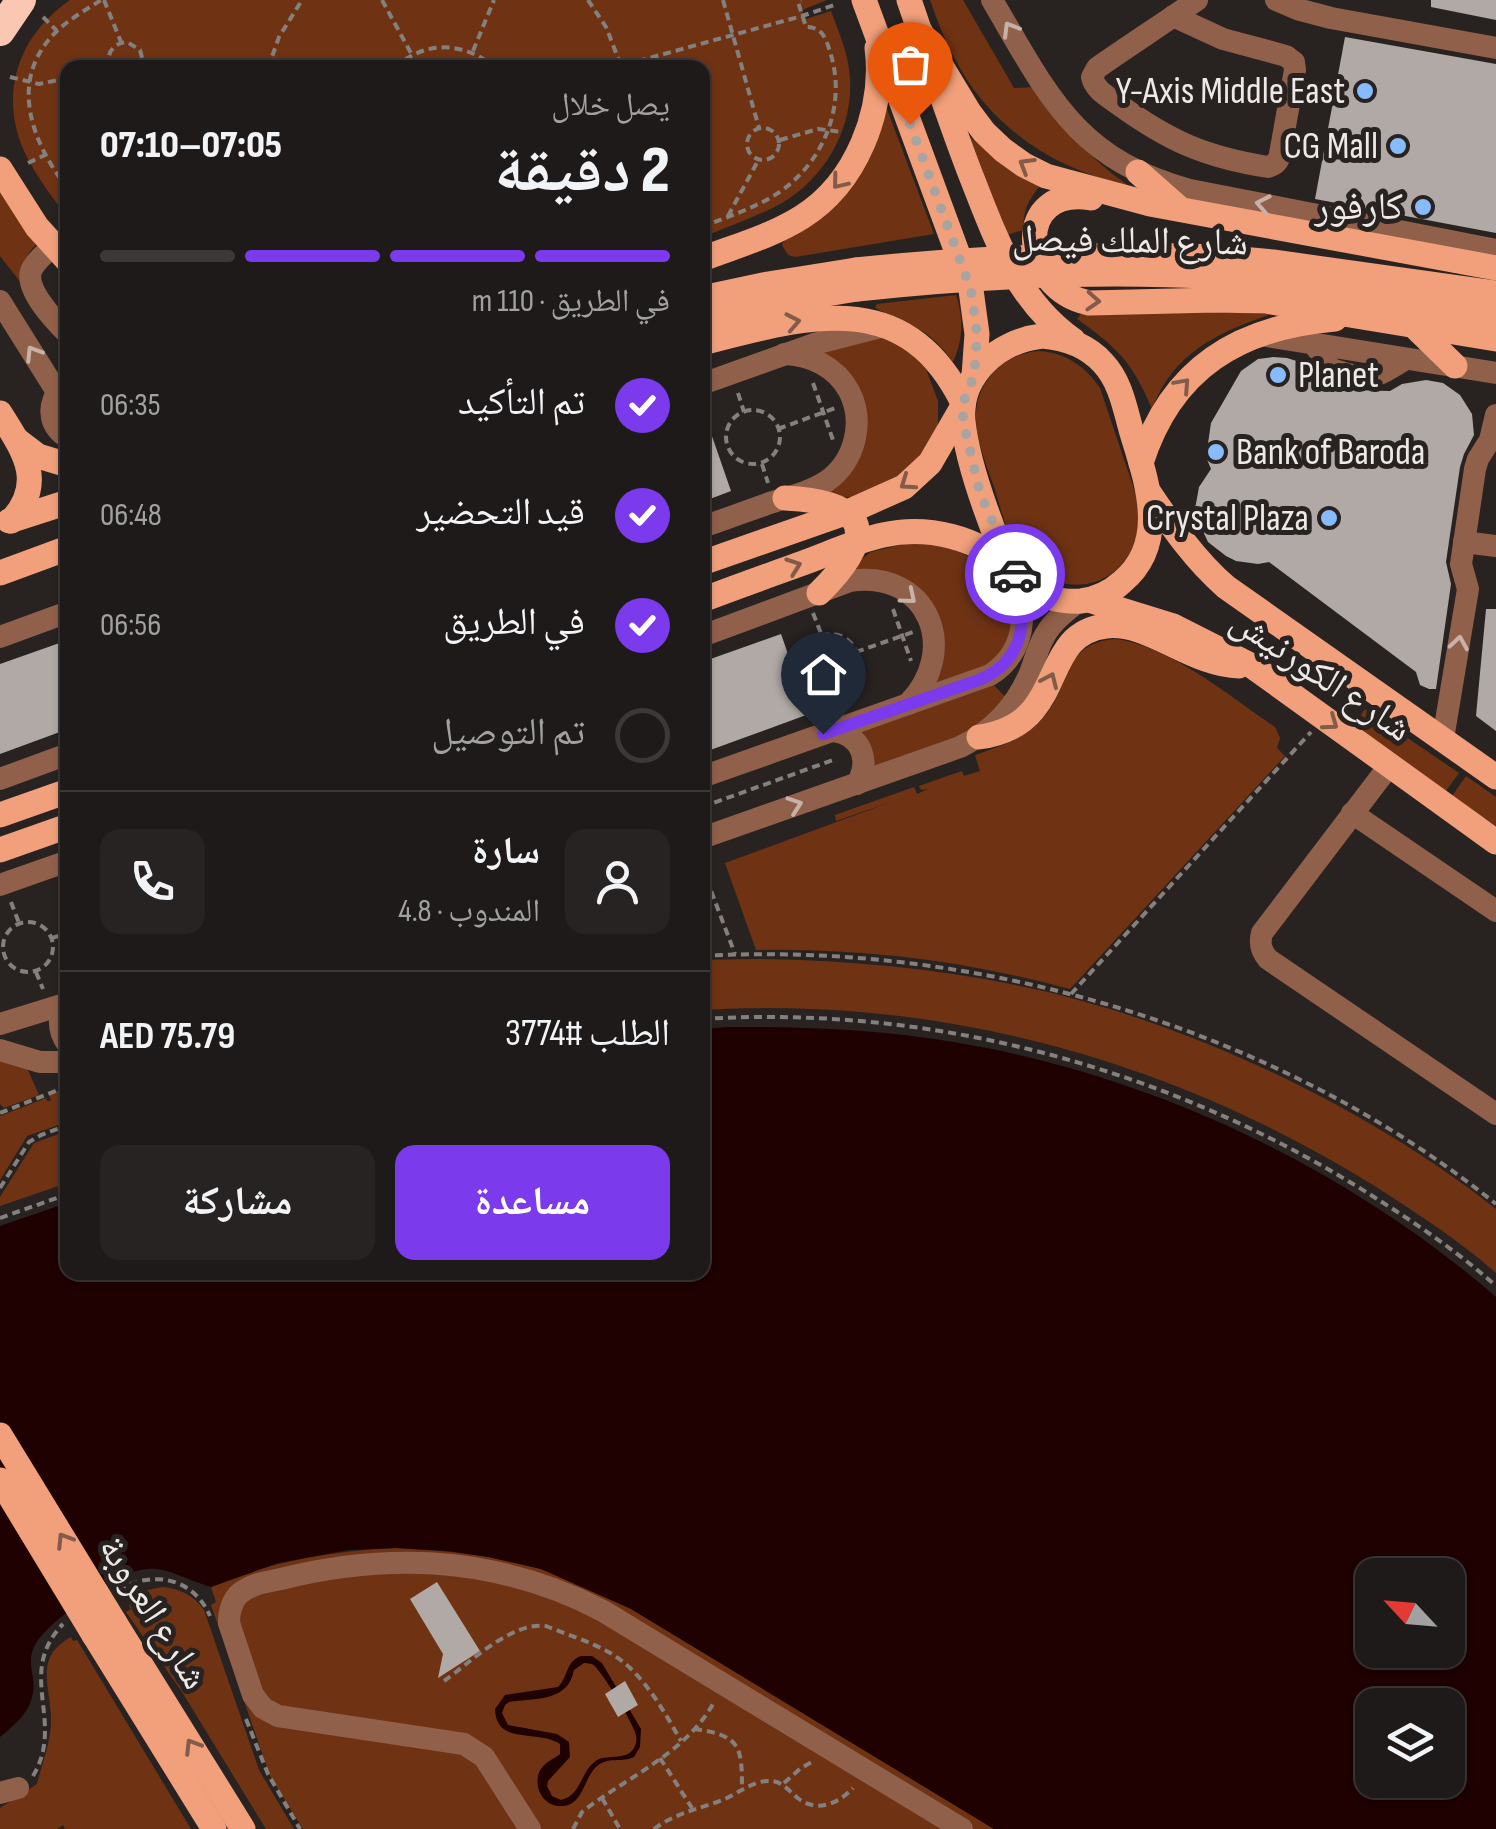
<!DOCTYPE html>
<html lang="ar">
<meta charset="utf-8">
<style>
body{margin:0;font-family:"Sofia Sans Condensed","Noto Naskh Arabic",sans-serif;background:#262322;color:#f1f3f6;direction:rtl;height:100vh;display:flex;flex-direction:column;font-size:38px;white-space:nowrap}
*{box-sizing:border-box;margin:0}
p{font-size:32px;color:#a1a1a2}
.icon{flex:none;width:55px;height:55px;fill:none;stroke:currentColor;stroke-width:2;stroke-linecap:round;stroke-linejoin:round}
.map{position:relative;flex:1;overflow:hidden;direction:ltr}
.drawer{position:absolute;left:60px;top:60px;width:650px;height:1220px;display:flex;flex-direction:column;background:#1e1a19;border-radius:20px;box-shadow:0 2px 8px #0004,0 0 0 2px #3c3838;direction:rtl}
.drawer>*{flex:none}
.needle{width:65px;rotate:296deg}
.controls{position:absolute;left:1355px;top:1558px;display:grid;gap:20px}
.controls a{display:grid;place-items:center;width:110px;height:110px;border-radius:20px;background:#1e1a19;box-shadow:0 2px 8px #0004,0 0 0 2px #3c3838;font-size:50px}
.pin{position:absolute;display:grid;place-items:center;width:85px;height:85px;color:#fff;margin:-102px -42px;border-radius:50% 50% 50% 0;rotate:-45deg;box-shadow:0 0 10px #0007}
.pin .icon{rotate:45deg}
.courier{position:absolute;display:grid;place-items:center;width:100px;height:100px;margin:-50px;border:8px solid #7c3aed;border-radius:50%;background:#fff;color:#222;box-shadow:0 2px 12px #0007}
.head em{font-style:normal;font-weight:800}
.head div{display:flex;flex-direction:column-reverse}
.head{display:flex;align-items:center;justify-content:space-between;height:170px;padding:0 40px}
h1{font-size:65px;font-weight:800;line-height:75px}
.bar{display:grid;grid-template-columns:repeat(4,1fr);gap:15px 10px;align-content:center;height:120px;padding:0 40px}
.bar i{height:12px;border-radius:8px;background:#3c3838}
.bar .on{background:#7c3aed}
.bar p{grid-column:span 4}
.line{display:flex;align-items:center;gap:25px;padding:0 40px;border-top:2px solid #3c3838}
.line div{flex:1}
.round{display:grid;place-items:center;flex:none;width:105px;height:105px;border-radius:20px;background:#262322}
ol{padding:0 40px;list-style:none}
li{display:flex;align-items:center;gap:30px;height:110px}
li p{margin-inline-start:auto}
li .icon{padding:10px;border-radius:50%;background:#7c3aed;color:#fff;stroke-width:4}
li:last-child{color:#a1a1a2}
li i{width:55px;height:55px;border:5px solid #3c3838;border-radius:50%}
.cta{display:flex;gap:20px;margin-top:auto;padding:20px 40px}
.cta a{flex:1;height:115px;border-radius:20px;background:#7c3aed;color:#fff;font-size:40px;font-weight:800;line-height:115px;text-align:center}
.cta a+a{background:#262322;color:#f1f3f6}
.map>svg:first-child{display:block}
.green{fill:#6f3314}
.water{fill:#1e0100;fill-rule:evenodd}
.building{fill:#b0a9a6}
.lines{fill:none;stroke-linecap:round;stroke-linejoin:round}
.path{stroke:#84807e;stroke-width:4;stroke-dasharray:8 5;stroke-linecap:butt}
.minor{stroke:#91604a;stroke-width:22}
.major{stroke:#f2a07b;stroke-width:25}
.highway{stroke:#fac8b2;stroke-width:30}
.major-bridge{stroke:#f2a07b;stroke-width:25}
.oneway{stroke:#c8b2a8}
.oneway2{stroke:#835b4a}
.done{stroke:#a7a4a2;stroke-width:10;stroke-dasharray:0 18}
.route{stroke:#7c3aed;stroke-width:12}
.poi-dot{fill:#87bbfb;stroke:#282321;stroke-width:4}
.labels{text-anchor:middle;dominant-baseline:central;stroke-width:10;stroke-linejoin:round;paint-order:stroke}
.poi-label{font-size:38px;fill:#ece9e7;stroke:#282321;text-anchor:end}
.street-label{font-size:38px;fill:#ece9e7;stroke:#282321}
</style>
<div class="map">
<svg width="1496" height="1829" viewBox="0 0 1496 1829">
<rect width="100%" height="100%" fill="#282321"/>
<g class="green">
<path d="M 70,0 L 827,0 L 802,10 L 806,19 L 831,11 C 839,33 849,55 850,79 C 853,129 825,178 782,203 C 757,217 729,226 703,237 L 702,68 L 68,68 L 67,217 C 50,194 32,171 21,144 C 0,86 22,33 70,0 Z"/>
<path d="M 930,0 L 963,0 L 1014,88 L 1037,87 C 1064,129 1088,157 1129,186 C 1054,169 989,127 954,57 C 944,39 937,19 930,0 Z"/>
<polygon points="887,109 934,234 795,257 788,255 782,245 785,238 875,145"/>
<path d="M 970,137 L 987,151 L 1041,185 C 1028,199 1023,212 1023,230 L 1006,235 Z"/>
<path d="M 0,189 L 36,245 C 24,257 22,267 22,284 L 0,256 Z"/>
<path d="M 956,295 C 964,319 963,340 953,362 C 927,326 912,327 875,308 L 877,304 Z"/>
<path d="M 1209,312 L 1272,314 C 1218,332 1173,353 1152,409 C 1133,363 1117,347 1077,319 L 1081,314 Z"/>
<polygon points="874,335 902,345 926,369 938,401 938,424 934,435 930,445 907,473 851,497 823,498 864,438 818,354"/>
<path d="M 1039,351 C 1066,353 1085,366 1100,388 L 1138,501 C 1143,526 1135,554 1115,571 C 1083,597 1035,584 1016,549 C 1006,531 1001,509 995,490 C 982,451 961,410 992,374 C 1004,359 1020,353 1039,351 Z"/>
<path d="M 912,542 C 944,545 972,551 993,577 C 998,583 1005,589 1009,596 C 1013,605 1014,618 1015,629 L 996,662 L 936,686 L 940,627 L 862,572 L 849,569 L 871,552 Z"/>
<path d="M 1115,639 C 1169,645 1230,697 1275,727 L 1280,738 L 1277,748 L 1285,756 L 1070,989 C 966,961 863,948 756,950 L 725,863 L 891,802 L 836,821 L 835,815 L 914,787 L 917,794 L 928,789 L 921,790 L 919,786 L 962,771 L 964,776 L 980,771 L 975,755 C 1002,745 1024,740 1044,717 C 1072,685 1061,644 1115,639 Z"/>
<polygon points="992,683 1008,700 974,731 874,769 859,732"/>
<polygon points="1365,709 1459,773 1446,791 1353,727"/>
<polygon points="1466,776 1496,797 1496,826 1452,796"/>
<path d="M 753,959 C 844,960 935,968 1025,987 C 1186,1021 1367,1107 1496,1209 L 1496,1273 C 1459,1240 1415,1212 1373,1185 C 1174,1061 938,995 703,1010 L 703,960 Z"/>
<polygon points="0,1058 27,1068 39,1095 4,1108 0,1104"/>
<polygon points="67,1088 67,1122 27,1136 0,1180 0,1116 46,1098 47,1101 51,1101 49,1094"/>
<polygon points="67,1131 67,1183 0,1206 0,1197 34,1143"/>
<path d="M 396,1548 C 443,1551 492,1554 537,1568 C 570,1578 601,1594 631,1609 L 994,1829 L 303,1829 L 270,1776 L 211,1605 L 216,1602 L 211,1587 C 271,1561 332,1551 396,1548 Z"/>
<path d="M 163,1587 C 181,1589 193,1595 204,1610 L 259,1770 L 294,1829 L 266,1829 L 182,1692 L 126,1612 L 131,1609 L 128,1603 C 138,1593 148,1589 163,1587 Z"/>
<path d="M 71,1637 L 73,1641 L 77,1640 L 191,1829 L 65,1829 L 63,1825 L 57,1829 L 0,1829 L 0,1808 L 37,1784 C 42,1764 51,1742 51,1722 C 52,1688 32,1658 71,1637 Z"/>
</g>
<g class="water">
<path d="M 728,1027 C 817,1026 905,1031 992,1049 C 1176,1087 1354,1174 1496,1297 L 1496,1829 L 994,1829 L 631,1609 L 541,1569 L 488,1557 L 448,1551 L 396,1548 L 372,1549 L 349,1550 L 278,1563 L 211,1587 C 161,1571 158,1557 106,1584 C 84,1601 46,1623 34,1647 C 29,1658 31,1667 33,1678 C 37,1706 19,1721 0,1737 L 0,1226 L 67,1203 L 68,1272 L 702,1272 L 703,1029 ZM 1372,1575 L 1448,1575 L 1448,1650 L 1372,1650 ZM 1372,1705 L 1448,1705 L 1448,1780 L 1372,1780 Z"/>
<path d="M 581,1656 L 592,1656 L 602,1663 L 641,1729 L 640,1747 L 634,1757 C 622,1763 607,1756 596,1767 C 583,1779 583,1808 559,1806 C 541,1805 532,1783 541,1769 C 545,1762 554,1759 560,1754 L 560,1744 C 538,1729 496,1746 495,1709 L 505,1695 L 558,1687 C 569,1676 565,1662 581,1656 ZM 584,1663 C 592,1664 593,1663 598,1670 C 607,1680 631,1720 635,1732 C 637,1738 637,1742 634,1748 C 626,1761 609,1754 597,1760 C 580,1771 582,1795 561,1800 L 552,1796 L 547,1786 L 548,1781 L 570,1757 L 569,1742 L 557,1734 L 508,1725 L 502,1713 L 505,1705 L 509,1702 C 536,1698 568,1702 574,1670 Z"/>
</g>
<g class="building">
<polygon points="1431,0 1496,0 1496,20 1431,7"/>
<polygon points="1345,37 1496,64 1496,233 1315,199"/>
<polygon points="1273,357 1287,358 1306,364 1326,383 1352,390 1390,391 1402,384 1426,380 1443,383 1460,395 1472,414 1474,435 1464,454 1460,467 1446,562 1451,584 1436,689 1429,689 1420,685 1416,672 1269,562 1258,564 1236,561 1226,556 1208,542 1201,527 1195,509 1199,487 1211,469 1206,457 1211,423 1241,371 1258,359"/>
<polygon points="702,416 705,416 731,491 702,502"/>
<polygon points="1486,609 1496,609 1496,731 1476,716"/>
<polygon points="781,634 809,714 702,753 702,662"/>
<polygon points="68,640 68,729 0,754 0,664"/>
<polygon points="437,1582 480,1651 438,1678 443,1654 410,1599"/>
<polygon points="625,1681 638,1705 618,1717 605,1694"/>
</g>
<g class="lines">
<g class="path">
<polyline points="104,0 121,42"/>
<polyline points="382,0 412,55"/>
<polyline points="588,0 606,27 622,68"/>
<polyline points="723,0 759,128"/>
<polyline points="43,17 57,31"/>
<polyline points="473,51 494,0"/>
<polyline points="143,61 188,68"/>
<path d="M 110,68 C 105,54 113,43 127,42 L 140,50 L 143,61 L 141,68"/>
<polyline points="268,68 279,37 302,0"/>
<path d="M 395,68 C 424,40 465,41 495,68"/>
<polyline points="613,68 802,16 837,4"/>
<polyline points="10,77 39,84 68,78"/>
<circle cx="763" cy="144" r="16"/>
<polyline points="780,140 818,129 843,132"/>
<polyline points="28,163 45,155"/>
<path d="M 68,189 C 32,143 7,80 56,32 C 69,19 86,10 101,0"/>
<polyline points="728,216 759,159"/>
<polyline points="65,220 68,219"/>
<path d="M 702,227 C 729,216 758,207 781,191 C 825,160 847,103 830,52 C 826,38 822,27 806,27 L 798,2 L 801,0"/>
<polyline points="813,383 833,440"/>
<polyline points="738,393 744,412"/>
<circle cx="753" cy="437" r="27"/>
<polyline points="778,429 835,408"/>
<polyline points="762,464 768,483"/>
<polyline points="893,609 911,661"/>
<polyline points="813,613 822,636"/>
<circle cx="831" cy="661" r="27"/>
<polyline points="856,652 913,632"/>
<polyline points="795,675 806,671"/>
<polyline points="839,687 845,706"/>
<polyline points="702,807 833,760"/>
<polyline points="702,867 735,954"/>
<polyline points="11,902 19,923"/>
<circle cx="28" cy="947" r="25"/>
<polyline points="52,938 65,934"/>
<path d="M 702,956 C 978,940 1280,1030 1496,1204"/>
<polyline points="36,972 43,989"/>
<polyline points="1071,994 1311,732"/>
<path d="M 702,1019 C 937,1004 1176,1071 1374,1197 C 1417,1224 1458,1252 1496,1286"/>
<polyline points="0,1113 68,1086"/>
<polyline points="0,1188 29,1142 41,1135 68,1125"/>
<polyline points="0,1218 68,1194"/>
<path d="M 118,1590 C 152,1570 193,1577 210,1616"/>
<path d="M 444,1681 C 472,1661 511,1622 546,1626 C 568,1635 592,1642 612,1654 C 643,1673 664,1711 681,1741"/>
<polyline points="246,1719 268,1774 300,1829"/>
<path d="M 694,1729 C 740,1735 742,1746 742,1788"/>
<polyline points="660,1758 692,1808"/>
<path d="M 33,1776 C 66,1721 15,1674 63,1624"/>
<polyline points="784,1783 801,1768 812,1762"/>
<polyline points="602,1798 620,1829"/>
<path d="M 573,1829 L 582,1812 C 625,1778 687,1753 714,1702"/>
<path d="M 654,1829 C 674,1814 695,1810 717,1802 C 734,1797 749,1782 767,1781 C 783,1780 788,1791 799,1799 C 818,1813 839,1803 853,1788"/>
</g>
<g class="minor">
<path d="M 992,0 C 1048,95 1075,159 1190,190 L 1496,250"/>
<polyline points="1276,0 1297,9 1331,18 1496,48"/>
<path d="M 1173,16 L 1223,39 L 1286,56 L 1294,62 L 1295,70 L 1280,154 C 1279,161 1275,165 1268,167 C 1205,157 1169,141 1118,104 C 1107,96 1095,90 1092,77 L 1097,68 C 1130,45 1164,23 1197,0"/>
<path d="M 53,246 C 46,253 35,261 31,271 C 25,290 55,321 68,334"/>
<polyline points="0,301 57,392 68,403"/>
<polyline points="1260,335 1496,373"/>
<path d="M 1314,344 L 1331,369 C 1370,381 1372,380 1406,359"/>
<polyline points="702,384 814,344 884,326"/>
<path d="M 57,392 C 47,410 50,427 68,438"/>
<path d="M 702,527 C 727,519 751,509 776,501 C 793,496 812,491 827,481 C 855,461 865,422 849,391 C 836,367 811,355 784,354"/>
<polyline points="1464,542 1496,546"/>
<path d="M 702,636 L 850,581 C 928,569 961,650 908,704"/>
<polyline points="0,637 68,612"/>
<path d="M 834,731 C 861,735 871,760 857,784"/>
<polyline points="1443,739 1468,589 1461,564 1475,469 1478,459 1490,440 1496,415"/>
<path d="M 1389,766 L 1262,933 C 1259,944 1261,951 1268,959 L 1496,1114"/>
<path d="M 702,777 L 990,675 C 1026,652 1026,616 1018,577"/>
<polyline points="0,779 68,754"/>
<polyline points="1352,813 1496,911"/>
<path d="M 702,838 L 960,747 C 993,731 1016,706 1030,673 C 1035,660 1038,647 1045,635 C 1053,621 1066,611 1079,601"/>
<polyline points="0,885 68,861"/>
<path d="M 66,1003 C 57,1018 58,1031 68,1045"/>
<polyline points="0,1024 68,1003"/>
<polyline points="0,1050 40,1062 68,1062"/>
<polyline points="0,1793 18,1788"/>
<path d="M 530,1829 L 484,1757 L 464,1744 L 278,1716 L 263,1708 L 253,1695 L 229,1623 C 229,1613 231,1603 238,1595 C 249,1584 267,1582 281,1579 C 350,1562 425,1557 495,1572 C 533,1580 569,1593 603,1611 L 962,1829"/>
</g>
<g class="major">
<polyline points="864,0 971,290 977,334 974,376"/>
<path d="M 909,0 C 929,58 948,116 970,173 C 995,236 1016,300 1073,340"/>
<polyline points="920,31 969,112 984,132 1003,150 1024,165 1046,176 1150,204 1496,268"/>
<polyline points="0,169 37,227 68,261"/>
<polyline points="1138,172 1180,209"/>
<path d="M 1091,198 C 1013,185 1019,288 1089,303 L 1216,300 L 1265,301 L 1496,339"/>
<polyline points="1219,257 1273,262 1496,293"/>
<path d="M 702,259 C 736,246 772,236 802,217 C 856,183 885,111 877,48"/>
<path d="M 1218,277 C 1312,284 1404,298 1496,316"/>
<polyline points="702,298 768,284 856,270"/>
<polyline points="702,318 760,305 857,289"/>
<polyline points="1414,326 1455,366"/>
<path d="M 1042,336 C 1066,338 1087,345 1103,363 C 1121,382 1125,409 1132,433 C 1147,482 1169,543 1122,582 C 1111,592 1096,599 1081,601 C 1058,603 1035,595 1019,578 C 1004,563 993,529 986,510 C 976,482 966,451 963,421 C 959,374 999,341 1042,336 Z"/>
<path d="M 702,343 C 805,317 905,284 963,403"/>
<path d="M 0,413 C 23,450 47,482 11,521"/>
<polyline points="17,440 38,456 68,465"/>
<path d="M 1141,463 C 1171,368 1239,327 1335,319"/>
<path d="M 1150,494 C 1173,528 1195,560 1226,587 L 1496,777"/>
<path d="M 785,498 C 872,502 877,536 819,593"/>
<polyline points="9,521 68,502"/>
<polyline points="702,563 848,512 904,487 930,463 963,406"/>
<polyline points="0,573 68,548"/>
<path d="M 702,600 C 736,587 770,575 803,563 C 830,553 856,541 883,535 C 927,525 979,537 1011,570"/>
<polyline points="1089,600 1173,626 1252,666 1496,842"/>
<path d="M 979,737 C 1000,734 1019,727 1033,710 C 1059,680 1056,632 1106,626 C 1149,621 1191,665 1239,666"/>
<polyline points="0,815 68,791"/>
<polyline points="0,850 68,826"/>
<polyline points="115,1623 243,1829"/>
<polyline points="94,1635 214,1829"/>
</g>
<polyline class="highway" points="0,31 21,0"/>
<g class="major-bridge">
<path d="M 856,270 C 977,257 1097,253 1219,257"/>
<path d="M 857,289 C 977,276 1097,270 1218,277"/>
<polyline points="0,1435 115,1623"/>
<polyline points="0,1480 94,1635"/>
</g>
</g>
<defs><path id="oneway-chevron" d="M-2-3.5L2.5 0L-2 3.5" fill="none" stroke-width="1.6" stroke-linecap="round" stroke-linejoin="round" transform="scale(2.5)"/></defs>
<g class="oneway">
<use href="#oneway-chevron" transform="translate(1010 29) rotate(-121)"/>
<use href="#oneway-chevron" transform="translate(1263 204) rotate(-169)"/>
<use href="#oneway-chevron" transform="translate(33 353) rotate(-122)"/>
<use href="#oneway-chevron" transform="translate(909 597) rotate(40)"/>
<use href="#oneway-chevron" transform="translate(1459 643) rotate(-81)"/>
<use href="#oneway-chevron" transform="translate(795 805) rotate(-19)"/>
</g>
<g class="oneway2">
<use href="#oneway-chevron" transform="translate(1026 165) rotate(-149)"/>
<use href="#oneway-chevron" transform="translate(839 182) rotate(129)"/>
<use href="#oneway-chevron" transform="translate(1093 301) rotate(4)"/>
<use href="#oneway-chevron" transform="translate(793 322) rotate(-11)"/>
<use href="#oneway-chevron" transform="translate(1183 385) rotate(-48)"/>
<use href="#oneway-chevron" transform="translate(907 483) rotate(145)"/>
<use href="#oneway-chevron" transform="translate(794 566) rotate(-20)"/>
<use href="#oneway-chevron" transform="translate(1050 680) rotate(-66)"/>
<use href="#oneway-chevron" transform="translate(1331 723) rotate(36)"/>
<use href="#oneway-chevron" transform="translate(64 1540) rotate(-122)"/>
<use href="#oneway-chevron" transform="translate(192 1746) rotate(-122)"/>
</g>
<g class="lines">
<polyline class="done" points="910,124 971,290 977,334 976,357 974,376 963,403 963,421 980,493 1015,574"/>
<path class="route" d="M 823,734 L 979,680 C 1012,666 1024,641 1022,607 C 1021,595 1020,584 1015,574"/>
</g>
<g class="poi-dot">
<circle cx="1365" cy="91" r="10"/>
<circle cx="1398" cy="146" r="10"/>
<circle cx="1423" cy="207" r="10"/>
<circle cx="1278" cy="375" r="10"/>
<circle cx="1216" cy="452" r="10"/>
<circle cx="1329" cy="518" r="10"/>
</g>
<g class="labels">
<g class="poi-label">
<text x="1345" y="91">Y-Axis Middle East</text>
<text x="1378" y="146">CG Mall</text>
<text x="1403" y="207">كارفور</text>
<text x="1298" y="375" text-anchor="start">Planet</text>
<text x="1236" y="452" text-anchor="start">Bank of Baroda</text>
<text x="1309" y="518">Crystal Plaza</text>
</g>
<g class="street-label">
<text transform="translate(1130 241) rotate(1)">شارع الملك فيصل</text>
<text transform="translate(1321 675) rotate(34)">شارع الكورنيش</text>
<text transform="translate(153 1613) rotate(58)">شارع العروبة</text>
</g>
</g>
</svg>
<div class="controls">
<a><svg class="needle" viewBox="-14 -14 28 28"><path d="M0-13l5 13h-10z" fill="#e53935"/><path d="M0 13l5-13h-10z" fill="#a1a1a2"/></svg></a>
<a><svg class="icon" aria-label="layers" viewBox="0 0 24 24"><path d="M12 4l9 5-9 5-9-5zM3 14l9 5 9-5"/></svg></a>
</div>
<div class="pin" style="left:910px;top:124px;background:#ea580c"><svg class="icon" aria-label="bag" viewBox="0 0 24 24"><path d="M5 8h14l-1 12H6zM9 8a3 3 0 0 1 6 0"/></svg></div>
<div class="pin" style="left:823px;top:734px;background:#1f2937"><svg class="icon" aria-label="home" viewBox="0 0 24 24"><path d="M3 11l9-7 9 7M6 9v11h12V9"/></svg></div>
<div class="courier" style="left:1015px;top:574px"><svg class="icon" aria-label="car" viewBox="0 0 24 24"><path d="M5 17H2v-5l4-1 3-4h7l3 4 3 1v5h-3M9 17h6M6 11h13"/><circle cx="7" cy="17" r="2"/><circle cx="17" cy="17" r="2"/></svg></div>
<section class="drawer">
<div class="head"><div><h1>2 دقيقة</h1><p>يصل خلال</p></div><em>07:05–07:10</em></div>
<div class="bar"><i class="on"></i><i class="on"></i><i class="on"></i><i></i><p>في الطريق · 110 m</p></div>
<ol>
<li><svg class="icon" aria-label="check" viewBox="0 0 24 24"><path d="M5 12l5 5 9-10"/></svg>تم التأكيد<p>06:35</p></li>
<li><svg class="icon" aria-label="check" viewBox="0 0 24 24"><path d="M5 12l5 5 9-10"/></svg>قيد التحضير<p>06:48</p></li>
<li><svg class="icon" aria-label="check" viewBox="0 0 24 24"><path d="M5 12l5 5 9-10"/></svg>في الطريق<p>06:56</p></li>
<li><i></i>تم التوصيل</li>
</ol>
<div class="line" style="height:180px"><a class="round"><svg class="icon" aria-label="person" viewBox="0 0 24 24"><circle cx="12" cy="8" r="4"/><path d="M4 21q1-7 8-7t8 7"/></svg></a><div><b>سارة</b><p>المندوب · 4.8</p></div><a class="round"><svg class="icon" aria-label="phone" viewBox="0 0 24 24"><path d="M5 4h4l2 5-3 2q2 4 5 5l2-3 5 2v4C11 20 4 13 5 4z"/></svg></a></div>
<div class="line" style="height:130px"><div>الطلب #3774</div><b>AED 75.79</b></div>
<div class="cta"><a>مساعدة</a><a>مشاركة</a></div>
</section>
</div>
